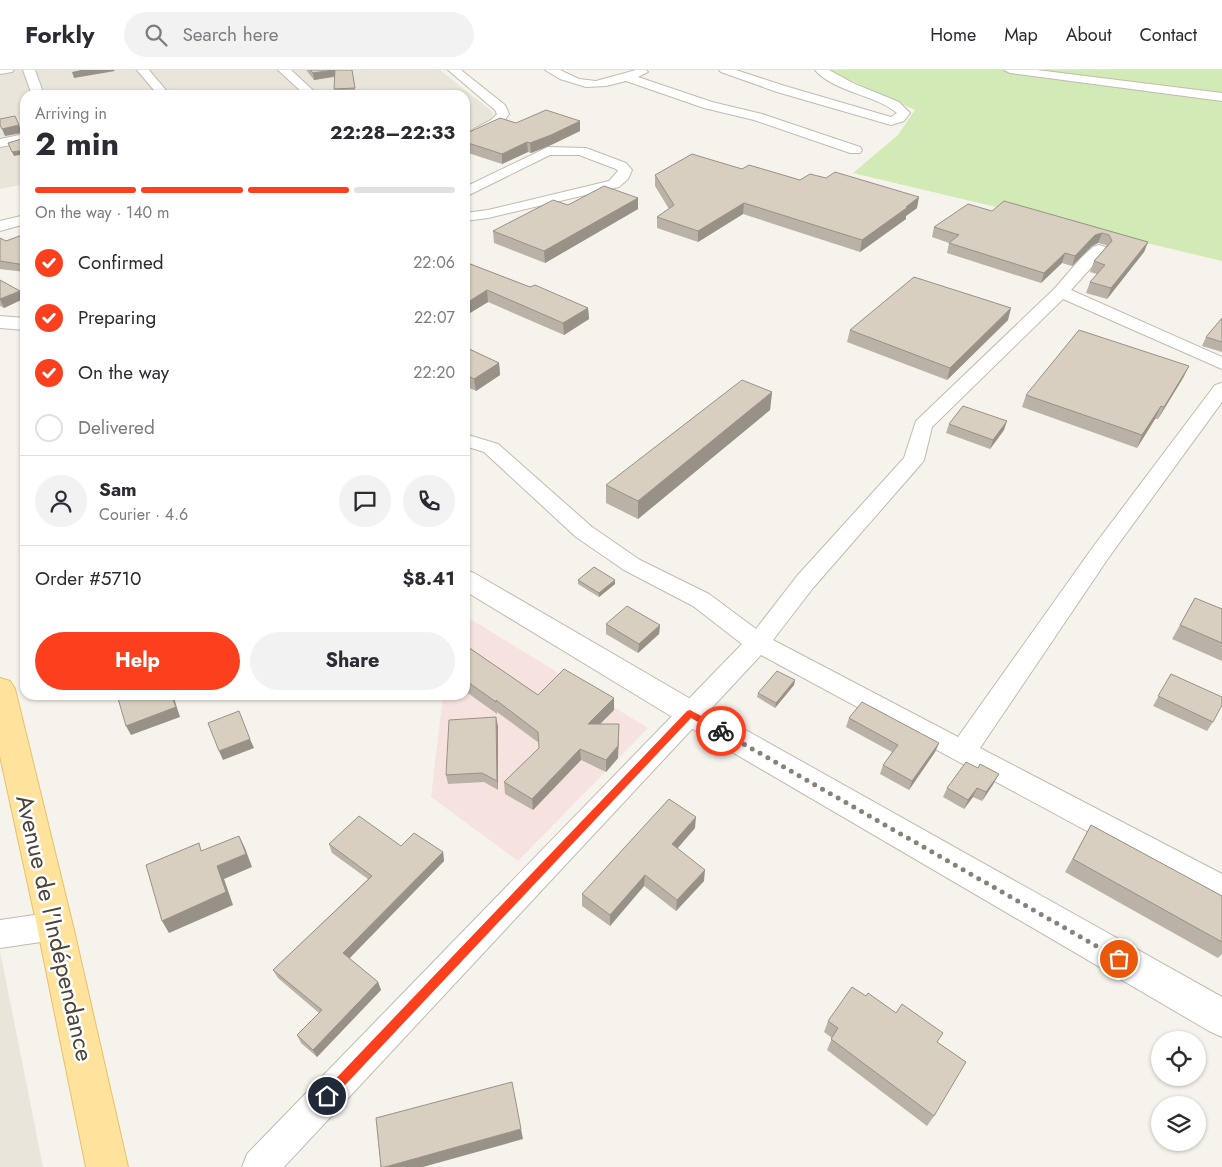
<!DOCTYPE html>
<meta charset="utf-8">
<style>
body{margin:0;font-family:Jost,sans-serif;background:#f2f2f3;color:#2b2b33;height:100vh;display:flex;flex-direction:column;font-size:19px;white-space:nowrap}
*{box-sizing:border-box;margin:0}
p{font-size:16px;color:#7c7c81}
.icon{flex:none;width:28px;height:28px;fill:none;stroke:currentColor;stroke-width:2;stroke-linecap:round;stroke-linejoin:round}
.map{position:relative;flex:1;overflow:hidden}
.drawer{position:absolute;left:20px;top:20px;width:450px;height:610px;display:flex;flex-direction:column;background:#fff;border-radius:15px;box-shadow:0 1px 4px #0004}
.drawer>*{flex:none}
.fabs{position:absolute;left:1151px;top:961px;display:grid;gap:10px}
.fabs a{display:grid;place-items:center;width:55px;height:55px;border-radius:50%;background:#fff;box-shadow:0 1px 4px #0004;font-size:25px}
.pin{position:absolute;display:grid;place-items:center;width:42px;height:42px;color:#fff;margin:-21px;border:2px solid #fff;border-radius:50%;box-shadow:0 1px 5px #0007}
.courier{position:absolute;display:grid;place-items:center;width:50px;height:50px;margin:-25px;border:4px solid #fc3f1d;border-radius:50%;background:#fff;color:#222;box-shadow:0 1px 6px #0007}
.head em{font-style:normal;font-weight:700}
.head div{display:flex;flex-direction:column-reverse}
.head{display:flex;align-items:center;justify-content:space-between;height:85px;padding:0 15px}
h1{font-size:32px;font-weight:700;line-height:38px}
.bar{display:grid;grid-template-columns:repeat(4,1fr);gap:8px 5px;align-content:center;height:60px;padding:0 15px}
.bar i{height:6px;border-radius:4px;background:#e1e1e2}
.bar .active{background:#fc3f1d}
.bar p{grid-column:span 4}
.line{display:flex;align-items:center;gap:12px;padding:0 15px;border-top:1px solid #e1e1e2}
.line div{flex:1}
.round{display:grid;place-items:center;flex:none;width:52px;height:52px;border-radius:26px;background:#f2f2f3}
ol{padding:0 15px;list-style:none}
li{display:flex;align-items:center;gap:15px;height:55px}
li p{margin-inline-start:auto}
li .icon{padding:5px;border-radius:50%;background:#fc3f1d;color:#fff;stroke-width:4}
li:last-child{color:#7c7c81}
li i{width:28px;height:28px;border:2px solid #e1e1e2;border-radius:50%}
.action{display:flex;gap:10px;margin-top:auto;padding:10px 15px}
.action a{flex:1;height:58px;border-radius:30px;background:#fc3f1d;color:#fff;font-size:20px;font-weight:700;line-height:58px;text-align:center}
.action a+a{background:#f2f2f3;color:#2b2b33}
header{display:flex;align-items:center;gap:30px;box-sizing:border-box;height:70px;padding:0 25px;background:#fff;border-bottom:1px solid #e1e1e2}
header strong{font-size:24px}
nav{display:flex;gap:28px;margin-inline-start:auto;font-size:18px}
.search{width:350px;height:45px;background:#f2f2f3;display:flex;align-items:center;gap:12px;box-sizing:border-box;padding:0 18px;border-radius:28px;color:#7c7c81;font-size:19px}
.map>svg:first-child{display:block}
.residential{fill:#eae5da}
.medical{fill:#f6e3e0}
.green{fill:#d2eab5}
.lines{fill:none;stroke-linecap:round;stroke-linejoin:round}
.minor-casing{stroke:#c2bbae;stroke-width:2}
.tertiary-casing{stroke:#c2bbae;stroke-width:2}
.primary-casing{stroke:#e6c16a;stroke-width:2}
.minor{fill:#fff;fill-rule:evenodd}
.tertiary{fill:#fff;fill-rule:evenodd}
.primary{fill:#ffe39c;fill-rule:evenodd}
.wall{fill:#bab2a6}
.shaded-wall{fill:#979187}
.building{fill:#d8cfc1;stroke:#979187}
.route{fill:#fc3f1d}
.done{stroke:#878178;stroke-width:5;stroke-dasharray:0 9}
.labels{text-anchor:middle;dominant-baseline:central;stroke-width:5;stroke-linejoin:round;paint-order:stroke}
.near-street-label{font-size:24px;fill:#4b4439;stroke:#fff}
</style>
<header>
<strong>Forkly</strong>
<div class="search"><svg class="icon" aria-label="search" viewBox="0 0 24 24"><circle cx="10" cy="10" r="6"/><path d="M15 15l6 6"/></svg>Search here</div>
<nav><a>Home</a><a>Map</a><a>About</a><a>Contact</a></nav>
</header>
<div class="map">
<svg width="1222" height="1097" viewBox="0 0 1222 1097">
<rect width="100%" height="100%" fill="#f6f3ec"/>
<g class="residential">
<polygon points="0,0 440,0 493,42 492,49 465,64 465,25 25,25 25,114 0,119"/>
<polygon points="0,881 43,1097 0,1097"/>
</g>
<polygon class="medical" points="472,550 648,658 518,791 431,727 443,625 465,625 465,555"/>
<polygon class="green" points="829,0 1222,0 1222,191 853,103 898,65 915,40"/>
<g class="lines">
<defs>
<g id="minor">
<polygon points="0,0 14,0 12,2 0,4"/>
<polygon points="23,0 35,0 44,25 32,25"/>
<polygon points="137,0 149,0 170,25 158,25"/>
<polygon points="278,0 291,0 318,25 305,25"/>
<polygon points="448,0 461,0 505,35 509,44 501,56 465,73 465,64 491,50 497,44 495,40"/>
<polygon points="545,0 560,0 579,9 596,11 636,0 646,0 648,2 638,7 712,32 762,44 860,77 862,80 860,83 850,83 754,50 704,38 626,11 606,16 586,17 560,9"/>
<path d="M 719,0 L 736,0 L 785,16 L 891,47 L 897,43 C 876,25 834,22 815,0 L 829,0 L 855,14 L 899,32 L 910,43 L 904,51 L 891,55 L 777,22 L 721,2 Z"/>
<polygon points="1004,0 1037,0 1222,23 1222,31 1010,3"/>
<polygon points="25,64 25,72 0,77 0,69"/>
<polygon points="548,77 586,78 626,93 632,100 628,109 619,117 488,148 465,151 465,143 488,140 609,111 618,101 616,99 579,85 550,85 465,127 465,117"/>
<polygon points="25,145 25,154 0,161 0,151"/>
<polygon points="1099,175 1105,177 1107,180 1071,220 1222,287 1222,299 1063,229 932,357 924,390 921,394 813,518 773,570 958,667 1093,477 1215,315 1222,313 1222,332 1109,487 980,678 1222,804 1222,832 1211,828 761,585 284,1097 242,1097 247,1084 742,574 693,536 624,500 576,467 484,382 465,376 465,364 498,374 592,457 640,490 709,524 756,559 797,506 904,388 916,351 1055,218 1081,188 1093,177"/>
<polygon points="55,842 66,846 70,856 66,866 55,870 0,878 0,850"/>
</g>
<g id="tertiary">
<polygon points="0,246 25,248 25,260 0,258"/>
<polygon points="465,500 474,503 701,635 1222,927 1222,967 1209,961 679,651 465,521"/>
</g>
<polygon id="primary" points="0,608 10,611 15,619 73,856 128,1097 86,1097 37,856 0,686"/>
</defs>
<use href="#minor" class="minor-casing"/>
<use href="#tertiary" class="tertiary-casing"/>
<use href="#primary" class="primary-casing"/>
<use href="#minor" class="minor"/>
<use href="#tertiary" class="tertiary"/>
<use href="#primary" class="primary"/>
</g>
<g class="wall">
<polygon points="306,0 352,0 356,25 335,25 334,19 335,7 314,10"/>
<polygon points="516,53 580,61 551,75 531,83 528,82 502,94 465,82 465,64"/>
<polygon points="742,99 800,110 826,108 917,138 906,146 906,149 860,182 743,144 698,172 657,158 657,147 669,139 655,116 655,105"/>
<polygon points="638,128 638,139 545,193 494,173 493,161 568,135"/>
<polygon points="992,141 1148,172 1144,182 1107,229 1086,223 1090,212 1097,204 1090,202 1094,191 1106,177 1106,175 1098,173 1092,176 1072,196 1062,193 1041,213 947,183 949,173 932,167 934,157"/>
<polygon points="25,164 25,202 0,199 0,168 6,171"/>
<polygon points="465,192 530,217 588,238 589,249 564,265 488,232 465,246"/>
<polygon points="0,210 20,221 23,229 4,238 0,236"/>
<polygon points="1222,248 1222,282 1202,276 1206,267"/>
<polygon points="1008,250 947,310 847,272 850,260"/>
<polygon points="465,277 499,293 500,305 476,321 465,316"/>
<polygon points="1189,296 1183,308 1158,349 1155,349 1137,378 1022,337 1026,325"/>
<polygon points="772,322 770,340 638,449 606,433 606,415"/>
<polygon points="949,354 1004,360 990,379 946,363"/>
<polygon points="578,510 615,510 615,514 599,527 578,514"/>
<polygon points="1195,528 1222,539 1222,591 1172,569"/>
<polygon points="606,554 660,555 659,564 638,583 606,564"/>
<polygon points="465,575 538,625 614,628 614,640 600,654 619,666 618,688 606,702 581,690 533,740 505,724 504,712 539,678 539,673 497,642 497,644 465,621"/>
<polygon points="1171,604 1213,652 1207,661 1153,636"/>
<polygon points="795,610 794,615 775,638 757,627 758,623"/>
<polygon points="849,648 939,673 935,682 909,720 880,704 883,695 892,682 846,657"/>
<polygon points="498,656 498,720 484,712 448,714 446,705"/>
<polygon points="994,713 982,731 973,727 964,739 943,727 947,718"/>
<polygon points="1091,755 1222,826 1222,884 1218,888 1065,802"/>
<polygon points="695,758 677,778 704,811 676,841 644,816 610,856 582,836 582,824"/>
<polygon points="329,774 401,776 443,782 444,791 349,888 378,912 381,920 317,987 301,973 297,965 319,943 278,908 273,900 368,809 332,783"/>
<polygon points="866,926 934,1046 927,1056 827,980 832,968 824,962 828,951"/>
</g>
<g class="shaded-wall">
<polygon points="81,0 114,0 115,1 74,8 72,2"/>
<polygon points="335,0 336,6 314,10 313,3"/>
<polygon points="580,51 580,61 551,75 531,83 530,73"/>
<polygon points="19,55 22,63 5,66 2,59"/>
<polygon points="527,72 528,82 502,94 502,84"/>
<polygon points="25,80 25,84 14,86 12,82"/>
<polygon points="919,127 917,138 906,146 906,149 860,182 862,170"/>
<polygon points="638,128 638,139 545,193 544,181"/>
<polygon points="744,133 743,144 698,172 698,161"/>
<polygon points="1102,163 1098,173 1092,176 1072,196 1075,186 1095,165"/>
<polygon points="467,168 468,179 465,181 465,169"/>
<polygon points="1148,172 1144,182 1107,229 1111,218"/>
<polygon points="1065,183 1062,193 1041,213 1044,203"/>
<polygon points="487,220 488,232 465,246 465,234"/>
<polygon points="20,221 23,229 4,238 0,229"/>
<polygon points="588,238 589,249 564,265 563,253"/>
<polygon points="1011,238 1008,250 947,310 950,298"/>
<polygon points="499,293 500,305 476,321 474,309"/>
<polygon points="1189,296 1183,308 1158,349 1164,337"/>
<polygon points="772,322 770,340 638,449 638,431"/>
<polygon points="1161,336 1155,349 1137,378 1142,365"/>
<polygon points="1007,351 1004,360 990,379 993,370"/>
<polygon points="615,510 615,514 599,527 599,523"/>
<polygon points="660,555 659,564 638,583 639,574"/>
<polygon points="795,610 794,615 775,638 776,633"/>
<polygon points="171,625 173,625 180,647 131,665 126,656"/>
<polygon points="614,628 614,640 588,666 588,654"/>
<polygon points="496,647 498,656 498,720 497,711"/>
<polygon points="619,654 618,688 606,702 606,690"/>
<polygon points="250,669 254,678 223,690 219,681"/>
<polygon points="939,673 935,682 909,720 912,711"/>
<polygon points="580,679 581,690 533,740 532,729"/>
<polygon points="999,704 994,713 982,731 986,722"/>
<polygon points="977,718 973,727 964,739 968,730"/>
<polygon points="696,747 695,758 671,786 672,774"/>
<polygon points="239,766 245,778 252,797 224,809 233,835 169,863 162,851 217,796"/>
<polygon points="443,782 444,791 347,891 343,883"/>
<polygon points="705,800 704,811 676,841 677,830"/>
<polygon points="645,805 644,816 610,856 610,845"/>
<polygon points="378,912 381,920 317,987 313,980"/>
<polygon points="521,1059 523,1069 423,1097 385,1097"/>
</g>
<g class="building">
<polygon points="310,0 333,0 313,3"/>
<polygon points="335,0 352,0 355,18 334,19"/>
<polygon points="546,40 580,51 551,65 530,73 527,72 502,84 465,72 465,64 500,48 516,53"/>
<polygon points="15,46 19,55 2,59 0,55 0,49"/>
<polygon points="25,68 25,80 12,82 8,73"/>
<polygon points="692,84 742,99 749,95 800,110 810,104 826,108 835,102 919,127 906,137 908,137 862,170 744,133 698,161 657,147 674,135 655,105"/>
<polygon points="604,116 638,128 544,181 493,161 553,130 568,135"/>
<polygon points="1004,131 1148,172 1111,218 1090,212 1105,195 1094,191 1112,171 1109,165 1102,163 1095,165 1075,186 1065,183 1044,203 949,173 959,165 934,157 968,134 992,141"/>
<polygon points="25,164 25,195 0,191 0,168 6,171"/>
<polygon points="465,192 530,217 535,215 588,238 563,253 487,220 465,234"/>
<polygon points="914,207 1011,238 950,298 850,260"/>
<polygon points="0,210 20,221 0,229"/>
<polygon points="1222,248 1222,272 1206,267"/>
<polygon points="1079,260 1189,296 1164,337 1161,336 1142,365 1026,325"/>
<polygon points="465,277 499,293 474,309 465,304"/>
<polygon points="742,310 772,322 638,431 606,415"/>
<polygon points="963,336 1007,351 993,370 949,354"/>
<polygon points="594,497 615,510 599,523 578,510"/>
<polygon points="1195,528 1222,539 1222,573 1180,555"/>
<polygon points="627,536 660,555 639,574 606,554"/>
<polygon points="465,575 538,625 564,599 614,628 588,654 619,654 618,676 606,690 580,679 532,729 504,712 539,678 538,662 496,630 496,632 465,610"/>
<polygon points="777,601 795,610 776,633 758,623"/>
<polygon points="1171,604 1222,627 1222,635 1213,652 1158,626"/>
<polygon points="117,625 171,625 176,637 126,656"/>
<polygon points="862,632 939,673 912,711 883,695 898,675 849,648"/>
<polygon points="239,641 250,669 219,681 208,653"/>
<polygon points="496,647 497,711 482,703 446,705 449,650"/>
<polygon points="966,692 978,698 980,694 999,704 986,722 977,718 968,730 947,718"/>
<polygon points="669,729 696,747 672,774 705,800 677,830 645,805 610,845 582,824"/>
<polygon points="359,746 401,776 414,763 443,782 343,883 378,912 313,980 297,965 322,940 273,900 372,806 329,774"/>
<polygon points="1091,755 1222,826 1222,872 1073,789"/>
<polygon points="239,766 246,784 217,796 226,822 162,851 146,795 199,773 201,781"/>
<polygon points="852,917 866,926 868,923 896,943 902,934 943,963 937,972 966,992 934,1046 831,969 838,958 828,951"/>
<polygon points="512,1012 521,1059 385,1097 381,1097 376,1048"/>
</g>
<polygon class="route" points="690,640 724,658 724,663 718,663 691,648 331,1030 327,1032 323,1030 321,1026 323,1022 687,641"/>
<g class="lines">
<polyline class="done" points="721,661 1119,889"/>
</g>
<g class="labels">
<g class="near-street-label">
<text transform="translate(55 858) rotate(77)">Avenue de l'Indépendance</text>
</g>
</g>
</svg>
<div class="fabs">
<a><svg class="icon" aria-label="locate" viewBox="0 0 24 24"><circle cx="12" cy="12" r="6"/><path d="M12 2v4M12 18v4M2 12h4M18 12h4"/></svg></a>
<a><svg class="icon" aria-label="layers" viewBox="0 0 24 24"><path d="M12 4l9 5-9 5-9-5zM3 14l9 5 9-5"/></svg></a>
</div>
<div class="pin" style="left:1119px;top:889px;background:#ea580c"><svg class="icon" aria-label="bag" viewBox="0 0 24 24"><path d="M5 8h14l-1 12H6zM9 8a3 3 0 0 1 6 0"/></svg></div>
<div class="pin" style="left:327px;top:1026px;background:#1f2937"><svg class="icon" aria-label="home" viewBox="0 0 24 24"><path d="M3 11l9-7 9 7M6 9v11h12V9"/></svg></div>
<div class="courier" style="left:721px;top:661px"><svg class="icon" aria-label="bike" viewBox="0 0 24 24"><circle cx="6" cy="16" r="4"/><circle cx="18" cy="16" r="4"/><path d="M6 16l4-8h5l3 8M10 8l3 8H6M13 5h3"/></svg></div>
<section class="drawer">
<div class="head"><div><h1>2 min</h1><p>Arriving in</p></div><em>22:28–22:33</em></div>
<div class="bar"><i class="active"></i><i class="active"></i><i class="active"></i><i></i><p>On the way · 140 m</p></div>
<ol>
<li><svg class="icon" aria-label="check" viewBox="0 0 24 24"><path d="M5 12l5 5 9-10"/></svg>Confirmed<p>22:06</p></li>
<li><svg class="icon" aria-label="check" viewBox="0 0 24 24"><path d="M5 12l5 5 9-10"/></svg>Preparing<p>22:07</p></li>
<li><svg class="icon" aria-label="check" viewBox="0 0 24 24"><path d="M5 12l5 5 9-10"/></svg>On the way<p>22:20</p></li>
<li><i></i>Delivered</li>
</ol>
<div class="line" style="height:90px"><a class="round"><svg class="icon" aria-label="person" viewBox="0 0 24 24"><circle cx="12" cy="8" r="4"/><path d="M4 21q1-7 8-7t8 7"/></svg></a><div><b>Sam</b><p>Courier · 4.6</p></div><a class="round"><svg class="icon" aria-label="chat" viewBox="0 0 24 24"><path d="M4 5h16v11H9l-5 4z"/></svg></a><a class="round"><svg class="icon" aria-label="phone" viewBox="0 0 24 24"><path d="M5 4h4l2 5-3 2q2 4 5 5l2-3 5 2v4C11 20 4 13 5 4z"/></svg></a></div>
<div class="line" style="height:65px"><div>Order #5710</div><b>$8.41</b></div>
<div class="action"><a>Help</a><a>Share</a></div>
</section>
</div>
